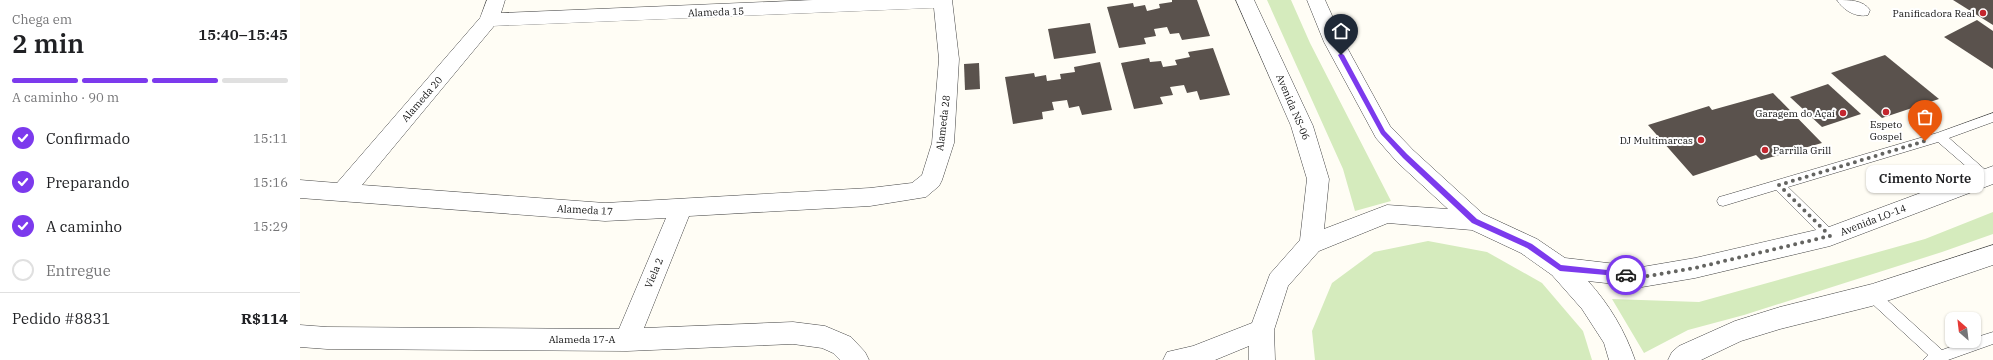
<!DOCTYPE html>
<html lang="pt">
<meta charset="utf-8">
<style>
body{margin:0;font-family:"IBM Plex Serif",serif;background:#f2f2f2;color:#202124;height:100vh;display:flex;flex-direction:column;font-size:15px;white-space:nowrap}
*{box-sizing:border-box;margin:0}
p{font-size:13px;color:#757577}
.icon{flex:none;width:22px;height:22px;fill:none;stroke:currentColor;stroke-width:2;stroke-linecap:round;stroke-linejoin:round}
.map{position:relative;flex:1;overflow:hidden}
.details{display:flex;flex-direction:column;background:#fff;width:300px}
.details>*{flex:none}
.needle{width:26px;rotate:332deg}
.tools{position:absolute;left:1645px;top:312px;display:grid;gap:8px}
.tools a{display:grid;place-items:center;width:36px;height:36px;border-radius:8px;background:#fff;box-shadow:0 1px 3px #0004;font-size:20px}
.pin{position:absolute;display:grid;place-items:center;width:34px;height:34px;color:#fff;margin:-41px -17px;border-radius:50% 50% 50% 0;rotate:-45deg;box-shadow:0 0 4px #0007}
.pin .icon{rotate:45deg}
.courier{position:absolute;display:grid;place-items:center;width:40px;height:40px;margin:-20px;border:3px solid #7c3aed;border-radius:50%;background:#fff;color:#222;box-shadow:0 1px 5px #0007}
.bubble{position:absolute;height:28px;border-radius:8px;background:#fff;box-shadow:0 1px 3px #0004;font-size:13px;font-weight:600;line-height:28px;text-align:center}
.summary em{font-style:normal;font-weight:600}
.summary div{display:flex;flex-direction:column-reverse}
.summary{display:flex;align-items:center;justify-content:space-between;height:68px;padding:0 12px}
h1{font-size:26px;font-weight:600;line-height:30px}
.bar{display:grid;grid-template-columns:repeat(4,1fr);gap:6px 4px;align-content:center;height:48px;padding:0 12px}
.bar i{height:5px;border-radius:3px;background:#e0e0e0}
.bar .selected{background:#7c3aed}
.bar p{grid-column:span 4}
.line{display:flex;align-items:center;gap:10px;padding:0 12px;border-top:1px solid #e0e0e0}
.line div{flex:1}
ol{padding:0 12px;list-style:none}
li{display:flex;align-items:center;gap:12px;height:44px}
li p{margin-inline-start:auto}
li .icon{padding:4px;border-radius:50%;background:#7c3aed;color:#fff;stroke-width:4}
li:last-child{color:#757577}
li i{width:22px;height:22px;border:2px solid #e0e0e0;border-radius:50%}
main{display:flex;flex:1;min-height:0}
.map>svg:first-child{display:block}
.green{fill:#d5ebbd}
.building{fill:#5a524d}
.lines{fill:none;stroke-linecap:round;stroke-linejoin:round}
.service-casing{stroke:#444;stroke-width:1}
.minor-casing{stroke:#444;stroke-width:1}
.tertiary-casing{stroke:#444;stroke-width:1}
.service{fill:#fff;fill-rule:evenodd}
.minor{fill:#fff;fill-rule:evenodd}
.tertiary{fill:#fff;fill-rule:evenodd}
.route{fill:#7c3aed}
.done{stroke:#646461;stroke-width:4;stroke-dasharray:0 7.2}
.poi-dot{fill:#c4262e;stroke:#fff;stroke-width:1.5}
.labels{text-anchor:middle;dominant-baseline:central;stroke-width:4;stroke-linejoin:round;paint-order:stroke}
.street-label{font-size:10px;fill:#111;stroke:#fff}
.poi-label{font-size:10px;fill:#111;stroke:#fff;text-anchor:end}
</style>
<main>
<section class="details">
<div class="summary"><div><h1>2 min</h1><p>Chega em</p></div><em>15:40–15:45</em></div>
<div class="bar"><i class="selected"></i><i class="selected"></i><i class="selected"></i><i></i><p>A caminho · 90 m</p></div>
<ol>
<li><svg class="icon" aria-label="check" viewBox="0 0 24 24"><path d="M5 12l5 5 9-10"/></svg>Confirmado<p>15:11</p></li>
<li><svg class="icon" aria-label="check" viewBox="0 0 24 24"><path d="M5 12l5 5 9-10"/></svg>Preparando<p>15:16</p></li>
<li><svg class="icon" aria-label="check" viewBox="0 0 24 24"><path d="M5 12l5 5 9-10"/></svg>A caminho<p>15:29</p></li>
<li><i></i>Entregue</li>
</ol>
<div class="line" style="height:52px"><div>Pedido #8831</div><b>R$114</b></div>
</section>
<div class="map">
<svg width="1693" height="360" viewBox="0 0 1693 360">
<rect width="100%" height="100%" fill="#fffdf5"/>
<g class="green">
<polygon points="967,0 991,0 1010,43 1091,201 1055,211 1043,169"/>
<polygon points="1693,212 1693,234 1642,252 1444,315 1388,330 1344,353 1312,299 1399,302 1625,239"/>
<polygon points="1128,241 1187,252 1242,283 1283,331 1292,360 1015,360 1012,331 1032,283 1074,252"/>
</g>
<g class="building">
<polygon points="872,0 897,0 910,36 882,40 879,33 870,34 867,27 854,29 856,36 844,38 846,44 819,48 807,7 833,3 834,7 845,5 847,11 860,8 859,4 872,2"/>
<polygon points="1653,0 1693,0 1693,25"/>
<polygon points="1677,20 1693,31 1693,69 1644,37"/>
<polygon points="790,23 796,53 754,59 748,29"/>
<polygon points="913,48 930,95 900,100 897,91 887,93 884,85 870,87 873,95 860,97 863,104 834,109 821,63 849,58 850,62 861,61 863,67 877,65 875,60 890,57 888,52"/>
<polygon points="1585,55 1639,99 1582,118 1531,73"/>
<polygon points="800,62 812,110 782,115 779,106 769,108 767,100 752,102 754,110 742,112 743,119 713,124 705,77 734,73 735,77 746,75 747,81 761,79 760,74 775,72 774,67"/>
<polygon points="679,63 680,89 665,90 664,64"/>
<polygon points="1528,84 1561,114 1522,127 1490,97"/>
<polygon points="1473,93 1522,143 1461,160 1456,155 1393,176 1348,125 1409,106 1412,110"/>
</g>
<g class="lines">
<defs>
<g id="service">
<polygon points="1693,113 1693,122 1649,138 1690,174 1692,177 1690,180 1686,182 1682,180 1638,142 1488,187 1534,232 1536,236 1534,240 1530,241 1526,240 1476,190 1423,206 1419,205 1417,201 1419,197 1423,196 1637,133"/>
<polygon points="1572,289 1577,291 1642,350 1667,341 1674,341 1674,338 1693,332 1693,344 1648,360 1623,360 1628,355 1567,299 1565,295 1567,291"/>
</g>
<g id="minor">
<path d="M 187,0 L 205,0 L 201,13 L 513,0 L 652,0 L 659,59 L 654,143 L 642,180 L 639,186 L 626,197 L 570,206 L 389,216 L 344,328 L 493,322 L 525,326 L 551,337 L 565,352 L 569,360 L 540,360 L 533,353 L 522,348 L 493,344 L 327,351 L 27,349 L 0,347 L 0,325 L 27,327 L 319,329 L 366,218 L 305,221 L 0,198 L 0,180 L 37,183 L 180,18 ZM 634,8 L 639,59 L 632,143 L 622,175 L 612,183 L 570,188 L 305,203 L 62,185 L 194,26 Z"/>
<path d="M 1537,0 C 1550,0 1563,0 1570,10 L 1568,15 C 1556,18 1543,10 1537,0 Z"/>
</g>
<g id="tertiary">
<path d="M 936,0 L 954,0 L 1013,126 L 1029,179 L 1024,229 L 1087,205 L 1148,209 L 1097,162 L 1076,138 L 1024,42 L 1007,0 L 1025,0 L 1044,42 L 1090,126 L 1113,150 L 1183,214 L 1237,239 L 1265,258 L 1342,267 L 1395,258 L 1529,227 L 1693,166 L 1693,184 L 1530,246 L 1395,278 L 1342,287 L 1288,281 C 1309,304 1325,331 1335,360 L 1309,360 L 1304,343 L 1282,309 L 1252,275 L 1221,253 L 1172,230 L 1088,223 L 1019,251 L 988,286 L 974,330 L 975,360 L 949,360 L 949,346 L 915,360 L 863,360 L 867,352 L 893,346 L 952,323 L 970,274 L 1000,240 L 1007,179 L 991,126 Z"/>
<polygon points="1693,245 1693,265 1572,306 1480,329 1441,341 1401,360 1368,360 1372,352 1379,346 1435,321 1480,307 1572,284"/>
</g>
</defs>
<use href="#service" class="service-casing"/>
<use href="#minor" class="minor-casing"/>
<use href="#tertiary" class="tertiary-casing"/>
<use href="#service" class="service"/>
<use href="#minor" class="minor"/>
<use href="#tertiary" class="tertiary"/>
</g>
<polygon class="route" points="1041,53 1044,55 1085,131 1107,154 1177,219 1232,244 1261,265 1326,272 1329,273 1329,277 1260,271 1227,248 1172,223 1103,158 1081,134 1038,55"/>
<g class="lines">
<polyline class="done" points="1326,275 1342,277 1395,268 1530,236 1479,185 1625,141"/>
</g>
<g class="poi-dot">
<circle cx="1683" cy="13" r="4"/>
<circle cx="1586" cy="112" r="4"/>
<circle cx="1543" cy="113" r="4"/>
<circle cx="1401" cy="140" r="4"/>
<circle cx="1465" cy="150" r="4"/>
</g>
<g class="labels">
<g class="street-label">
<text transform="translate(416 12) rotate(-2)">Alameda 15</text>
<text transform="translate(122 99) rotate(-49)">Alameda 20</text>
<text transform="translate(993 107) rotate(67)">Avenida NS-06</text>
<text transform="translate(643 123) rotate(-83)">Alameda 28</text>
<text transform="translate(285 210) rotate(3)">Alameda 17</text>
<text transform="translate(1573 220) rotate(-21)">Avenida LO-14</text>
<text transform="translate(354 273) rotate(-67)">Viela 2</text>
<text x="282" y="339">Alameda 17-A</text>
</g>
<g class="poi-label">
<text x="1675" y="13">Panificadora Real</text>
<text x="1535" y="113">Garagem do Açaí</text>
<text x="1586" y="124" text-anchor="middle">Espeto<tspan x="1586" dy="12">Gospel</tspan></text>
<text x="1393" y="140">DJ Multimarcas</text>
<text x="1473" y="150" text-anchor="start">Parrilla Grill</text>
</g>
</g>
</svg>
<div class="tools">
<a><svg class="needle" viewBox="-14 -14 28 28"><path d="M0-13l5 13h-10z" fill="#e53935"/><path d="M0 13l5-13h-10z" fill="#757577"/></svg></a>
</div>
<div class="pin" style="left:1625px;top:141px;background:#ea580c"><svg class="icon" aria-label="bag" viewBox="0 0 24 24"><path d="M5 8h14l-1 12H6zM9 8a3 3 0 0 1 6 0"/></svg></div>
<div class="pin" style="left:1041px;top:55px;background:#1f2937"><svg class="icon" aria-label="home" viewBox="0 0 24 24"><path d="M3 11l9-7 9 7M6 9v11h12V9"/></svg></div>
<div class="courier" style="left:1326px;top:275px"><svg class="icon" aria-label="car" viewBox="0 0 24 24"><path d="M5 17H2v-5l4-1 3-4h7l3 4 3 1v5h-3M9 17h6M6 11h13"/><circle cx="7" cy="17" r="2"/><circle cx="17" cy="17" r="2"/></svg></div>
<div class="bubble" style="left:1566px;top:165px;width:118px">Cimento Norte</div>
</div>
</main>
